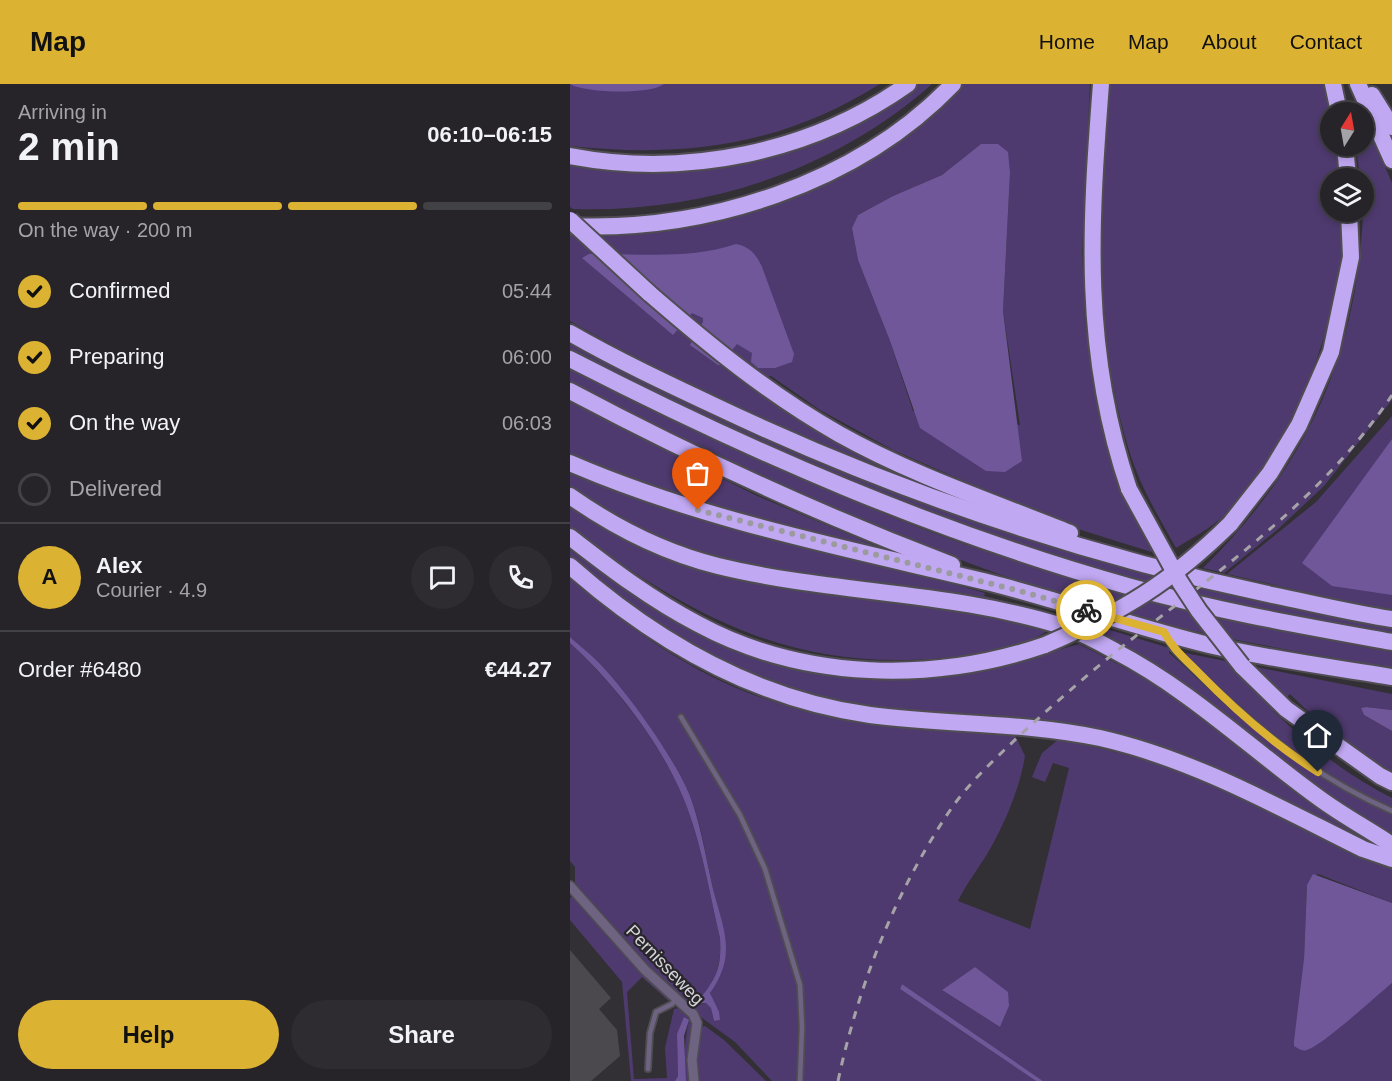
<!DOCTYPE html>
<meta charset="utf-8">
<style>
body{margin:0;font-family:Helvetica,sans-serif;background:#2e2c30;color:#f1f3f6;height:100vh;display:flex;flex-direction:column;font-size:22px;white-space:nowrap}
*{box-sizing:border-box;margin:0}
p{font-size:20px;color:#a4a4a8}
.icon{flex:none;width:33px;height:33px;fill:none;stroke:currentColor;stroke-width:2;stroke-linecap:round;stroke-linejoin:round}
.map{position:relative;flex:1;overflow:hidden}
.side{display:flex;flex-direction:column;background:#262428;width:570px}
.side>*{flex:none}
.needle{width:39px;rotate:11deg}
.controls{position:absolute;left:750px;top:18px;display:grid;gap:12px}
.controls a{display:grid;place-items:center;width:54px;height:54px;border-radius:50%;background:#262428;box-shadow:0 3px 9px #0003,0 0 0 2px #424145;font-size:30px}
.pin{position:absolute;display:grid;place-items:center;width:51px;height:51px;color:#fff;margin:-62px -26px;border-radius:50% 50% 50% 0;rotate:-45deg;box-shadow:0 0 6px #0007}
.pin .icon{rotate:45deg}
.courier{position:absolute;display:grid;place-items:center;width:60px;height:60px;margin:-30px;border:4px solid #dcb233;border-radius:50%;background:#fff;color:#222;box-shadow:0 2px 8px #0007}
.headline em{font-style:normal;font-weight:600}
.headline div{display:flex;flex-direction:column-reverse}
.headline{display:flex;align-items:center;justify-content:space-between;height:102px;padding:0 18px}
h1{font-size:39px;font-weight:600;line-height:45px}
.bar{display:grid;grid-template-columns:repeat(4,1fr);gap:9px 6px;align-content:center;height:72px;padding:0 18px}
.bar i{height:8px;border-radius:4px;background:#424145}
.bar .on{background:#dcb233}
.bar p{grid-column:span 4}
.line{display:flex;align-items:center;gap:15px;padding:0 18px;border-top:2px solid #424145}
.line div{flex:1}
.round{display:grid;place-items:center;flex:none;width:63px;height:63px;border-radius:32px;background:#2e2c30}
ol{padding:0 18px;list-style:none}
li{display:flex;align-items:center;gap:18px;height:66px}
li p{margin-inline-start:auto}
li .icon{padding:6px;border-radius:50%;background:#dcb233;color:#111;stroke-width:4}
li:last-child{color:#a4a4a8}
li i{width:33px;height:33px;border:3px solid #424145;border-radius:50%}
.action{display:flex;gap:12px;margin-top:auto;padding:12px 18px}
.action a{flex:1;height:69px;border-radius:36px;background:#dcb233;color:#111;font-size:24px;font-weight:600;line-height:69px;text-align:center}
.action a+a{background:#2e2c30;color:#f1f3f6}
header{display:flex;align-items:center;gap:36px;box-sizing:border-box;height:84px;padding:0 30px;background:#dcb233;color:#111}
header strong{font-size:28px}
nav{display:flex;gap:33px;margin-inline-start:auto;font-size:21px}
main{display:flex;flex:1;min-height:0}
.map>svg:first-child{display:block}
.green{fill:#4e3a6e;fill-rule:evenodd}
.water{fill:#70579a}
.building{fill:#4b494e}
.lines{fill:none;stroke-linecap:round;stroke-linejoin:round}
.lane-casing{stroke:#4f4d52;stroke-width:8}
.street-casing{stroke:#4f4d52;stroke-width:12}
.highway-casing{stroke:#4f4d52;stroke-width:20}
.lane{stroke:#6e6482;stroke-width:4.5}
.street{stroke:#6e6482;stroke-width:9}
.highway{stroke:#c1a8f2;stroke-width:16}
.rail{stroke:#a5a3a7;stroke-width:3;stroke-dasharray:8 8;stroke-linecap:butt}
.highway-bridge-casing{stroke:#4f4d52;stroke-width:20;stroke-linecap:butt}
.highway-bridge{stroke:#c1a8f2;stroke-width:16}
.done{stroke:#9b9a9e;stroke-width:6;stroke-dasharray:0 10.8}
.route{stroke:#dcb233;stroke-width:8}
.labels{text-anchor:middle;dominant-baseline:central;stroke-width:4.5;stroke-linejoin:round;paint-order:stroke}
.street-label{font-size:18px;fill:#d4d3d6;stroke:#28262b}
</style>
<header>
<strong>Map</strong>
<nav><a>Home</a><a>Map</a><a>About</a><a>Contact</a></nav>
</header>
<main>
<section class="side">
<div class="headline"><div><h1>2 min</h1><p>Arriving in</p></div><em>06:10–06:15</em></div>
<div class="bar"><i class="on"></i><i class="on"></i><i class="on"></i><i></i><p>On the way · 200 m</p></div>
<ol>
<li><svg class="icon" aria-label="check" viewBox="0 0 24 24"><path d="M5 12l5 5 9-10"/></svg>Confirmed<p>05:44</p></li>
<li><svg class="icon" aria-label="check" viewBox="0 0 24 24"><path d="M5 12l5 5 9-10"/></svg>Preparing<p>06:00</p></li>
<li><svg class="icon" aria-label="check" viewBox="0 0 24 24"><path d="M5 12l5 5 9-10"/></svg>On the way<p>06:03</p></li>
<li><i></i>Delivered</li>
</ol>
<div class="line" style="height:108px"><b class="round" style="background:#dcb233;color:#111">A</b><div><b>Alex</b><p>Courier · 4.9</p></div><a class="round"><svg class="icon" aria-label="chat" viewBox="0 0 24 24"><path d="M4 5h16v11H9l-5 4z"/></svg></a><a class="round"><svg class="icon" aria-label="phone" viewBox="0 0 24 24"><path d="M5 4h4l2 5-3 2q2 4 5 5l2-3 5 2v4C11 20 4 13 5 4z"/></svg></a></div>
<div class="line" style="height:78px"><div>Order #6480</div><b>€44.27</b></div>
<div class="action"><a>Help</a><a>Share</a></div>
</section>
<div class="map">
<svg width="822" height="997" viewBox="0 0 822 997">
<rect width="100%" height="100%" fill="#323035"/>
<g class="green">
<path d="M 0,0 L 310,0 C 211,62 115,74 0,62 Z"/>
<path d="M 344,0 L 362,0 C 264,87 134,129 3,125 L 0,123 L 0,77 L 175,75 Z"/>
<path d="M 392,0 L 520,0 L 512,167 L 515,238 L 526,306 L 588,470 L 492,440 L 323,366 L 250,326 L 201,292 L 173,297 L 212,324 L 380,410 C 250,360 121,307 0,237 L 0,149 L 98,145 L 147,136 L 206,118 ZM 411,60 L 440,89 L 433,227 L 450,341 L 343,327 L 320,257 L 288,176 L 282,144 L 288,131 L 323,112 L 372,91 Z"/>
<path d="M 540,0 L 756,0 L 763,28 L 760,28 L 760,62 L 768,62 L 772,94 L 760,94 L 760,128 L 774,128 C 774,142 775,158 773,173 C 761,253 714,386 648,437 C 635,447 620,455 606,464 C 588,432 569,400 559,366 C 521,242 532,127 540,0 Z"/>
<path d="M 794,34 L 822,99 L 822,316 L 754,402 L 707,446 L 654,489 L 633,484 C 748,371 794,251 794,94 L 790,94 L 786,62 L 794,62 Z"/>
<path d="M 0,253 L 316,401 L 822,541 L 822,550 C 764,540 706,530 649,516 C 423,461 203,377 0,265 Z"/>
<path d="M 0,284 C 58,317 119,344 179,371 C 238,398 298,424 358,447 C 509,503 664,540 822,568 L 822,584 C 722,567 622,550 524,521 C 342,467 171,384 0,303 Z"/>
<path d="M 0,318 L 185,411 L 318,467 L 115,418 L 111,430 L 373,497 L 415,509 L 414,512 L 501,534 L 599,564 L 599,569 C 623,589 644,611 667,631 C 715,672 765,704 822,730 L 822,755 L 708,678 L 495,541 L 181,486 L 79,452 L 0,407 Z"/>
<polygon points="822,332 822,528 657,490 746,418"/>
<path d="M 0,422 C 25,438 51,449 78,460 C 115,476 150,492 189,500 C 286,518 383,518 477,547 C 448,567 408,571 373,574 C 217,588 122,531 0,445 Z"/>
<polygon points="0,466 60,508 172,565 360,593 439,580 509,560 586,600 759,732 822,769 590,667 252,616 122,567 0,476"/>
<path d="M 0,493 C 65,550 141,604 227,624 C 298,640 372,643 444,649 L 455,672 C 450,703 436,737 420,765 C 410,783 397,798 388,817 L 460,845 L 499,684 L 483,679 L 475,698 L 462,693 L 472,669 L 489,655 C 543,666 596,680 647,702 C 706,728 762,760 822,784 L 822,819 L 748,790 L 737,801 L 734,875 L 737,966 L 822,899 L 822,997 L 473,997 L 332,900 L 330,905 L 466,997 L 202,997 L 165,958 L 128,931 L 127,926 L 79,882 L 5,799 L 5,783 L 0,777 L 0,559 C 47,603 96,665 118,726 C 133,767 140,812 150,854 C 152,885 144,896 129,921 L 136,919 L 141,924 L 144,937 L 149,936 L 140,908 C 166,873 153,845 143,805 C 136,775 132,741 120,712 C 106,676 58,609 31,581 C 22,571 10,562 0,553 ZM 405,883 L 439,922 L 430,943 L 372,906 Z"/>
<path d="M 615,569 L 822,610 L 822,626 L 796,623 L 791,624 L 794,631 L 822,647 L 822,688 C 783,667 751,641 720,610 L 703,627 C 739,661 778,692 822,714 L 822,724 C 741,686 675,635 615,569 Z"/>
<path d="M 4,811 L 100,914 L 99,917 L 72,893 L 57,908 L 64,995 L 97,994 L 95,964 L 104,925 L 109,924 C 131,938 122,974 121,997 L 116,997 C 114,975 114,957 119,936 L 107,950 L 108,992 L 105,997 L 61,997 L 52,898 L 0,836 L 0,814 Z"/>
<polygon points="135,942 154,956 196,997 126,997 128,943"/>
</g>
<g class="water">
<path d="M 0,0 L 94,0 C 80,11 15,9 0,0 Z"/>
<polygon points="411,60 428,60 438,68 440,89 433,227 452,377 435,388 416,387 350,344 320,257 288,176 282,144 288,131 323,112 372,91"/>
<path d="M 166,160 C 180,163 186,170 192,183 L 224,270 L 222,278 L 205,284 L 188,284 L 181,278 L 182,269 L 167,260 L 150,281 L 148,281 L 120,261 L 133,238 L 133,234 L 122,229 L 103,251 L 12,174 L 19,170 C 69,169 118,176 166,160 Z"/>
<polygon points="822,355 822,511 762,502 732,479"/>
<path d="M 0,553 C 10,562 22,571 31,581 C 58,609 106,676 120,712 C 131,741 136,775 143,805 C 154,847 167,871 140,909 L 149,928 L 150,936 L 144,937 L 141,924 L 136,919 L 126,920 C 145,896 152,886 150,854 C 140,812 133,767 118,726 C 96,665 47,602 0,559 Z"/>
<polygon points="796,623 822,626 822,647 794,631 791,624"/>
<path d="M 743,790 L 822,819 L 822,899 C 806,912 753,961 737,966 C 732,968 728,964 724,962 L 724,957 L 734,875 L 737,801 Z"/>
<polygon points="405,883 438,908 439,922 430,943 372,906"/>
<polygon points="332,900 473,997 466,997 330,905"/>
<polygon points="114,933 119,936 114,952 116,997 105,997 108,992 107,950"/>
</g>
<polygon class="building" points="0,866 41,914 29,925 47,946 50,972 21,997 0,997"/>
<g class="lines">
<defs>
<g id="lane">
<path d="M 598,556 L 603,565 C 673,632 731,687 822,727"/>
<polyline points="111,633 170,731 195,785 230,901 232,943 230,997"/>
<polyline points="78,985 80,949 86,928 102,920 107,914"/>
</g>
<polyline id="street" points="0,802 75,886 123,930 127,939 122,976 124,997"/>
<g id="highway">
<path d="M 531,0 C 520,141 512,268 559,405"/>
<polyline points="763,0 769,28"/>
<polyline points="788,0 822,76"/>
<polyline points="802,11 822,43"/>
<polyline points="775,62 778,94"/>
<path d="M 0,72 C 116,94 241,69 338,0"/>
<path d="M 0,142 C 136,148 287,100 383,0"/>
<path d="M 79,209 C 139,261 200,311 269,350 C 342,391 423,418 500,449"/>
<path d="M 0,249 C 47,276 96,299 145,322 C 324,407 509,470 702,511 C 742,519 782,529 822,535"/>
<path d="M 0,275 C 181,368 365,448 561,503 C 647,527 734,542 822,558"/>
<path d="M 0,307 C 124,373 251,431 382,481"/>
<path d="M 0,379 C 134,437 280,465 421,499 C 495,518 566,543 639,561 C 699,575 761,583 822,593"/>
<path d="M 0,412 C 44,443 96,469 148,482 C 263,510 382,507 495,543 C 512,549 529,558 545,567 C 620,606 680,664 749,714 C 772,731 798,745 822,761"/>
<polyline points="660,440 700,389 729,341 761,268 781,173 779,128"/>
<path d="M 0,453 C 41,485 82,516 128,540 C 234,597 364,599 475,561"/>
<path d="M 0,482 C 85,557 185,615 300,631 C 376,641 455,638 530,654 C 623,675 708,723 793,765 L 822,775"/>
<polyline points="672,582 716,625 810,692 822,698"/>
</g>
</defs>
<use href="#lane" class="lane-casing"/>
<use href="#street" class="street-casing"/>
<use href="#highway" class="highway-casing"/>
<use href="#lane" class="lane"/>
<use href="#street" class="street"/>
<use href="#highway" class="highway"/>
<path class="rail" d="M 268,997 C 289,899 326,805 383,722 C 401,697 426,674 448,653 C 484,620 520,588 558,558 C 653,484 754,413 822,311"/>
<defs>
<g id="highway-bridge">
<polyline points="0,136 79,209"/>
<polyline points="559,405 610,498 629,527 672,582"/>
<path d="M 475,561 C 552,528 600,499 660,440"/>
</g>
</defs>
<use href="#highway-bridge" class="highway-bridge-casing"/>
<use href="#highway-bridge" class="highway-bridge"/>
</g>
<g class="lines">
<polyline class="done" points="128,426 450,507 516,526"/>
<path class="route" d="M 516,526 L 594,548 C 603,565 614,574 627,587 C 664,625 703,660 748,688"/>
</g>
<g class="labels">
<g class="street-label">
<text transform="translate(95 881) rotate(46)">Pernisseweg</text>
</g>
</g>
</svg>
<div class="controls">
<a><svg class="needle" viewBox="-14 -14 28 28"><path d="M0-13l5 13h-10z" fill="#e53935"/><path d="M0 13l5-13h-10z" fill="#a4a4a8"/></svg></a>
<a><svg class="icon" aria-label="layers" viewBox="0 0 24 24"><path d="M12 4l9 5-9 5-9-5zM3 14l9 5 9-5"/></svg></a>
</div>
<div class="pin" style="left:128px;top:426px;background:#ea580c"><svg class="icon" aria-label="bag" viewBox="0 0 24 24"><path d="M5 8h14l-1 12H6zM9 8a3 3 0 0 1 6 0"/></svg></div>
<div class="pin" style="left:748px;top:688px;background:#1f2937"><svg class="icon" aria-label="home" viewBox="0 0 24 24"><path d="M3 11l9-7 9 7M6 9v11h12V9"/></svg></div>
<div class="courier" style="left:516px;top:526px"><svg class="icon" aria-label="bike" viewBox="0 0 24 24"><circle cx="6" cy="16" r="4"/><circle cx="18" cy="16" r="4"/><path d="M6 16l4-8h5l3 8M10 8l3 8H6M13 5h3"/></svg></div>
</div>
</main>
